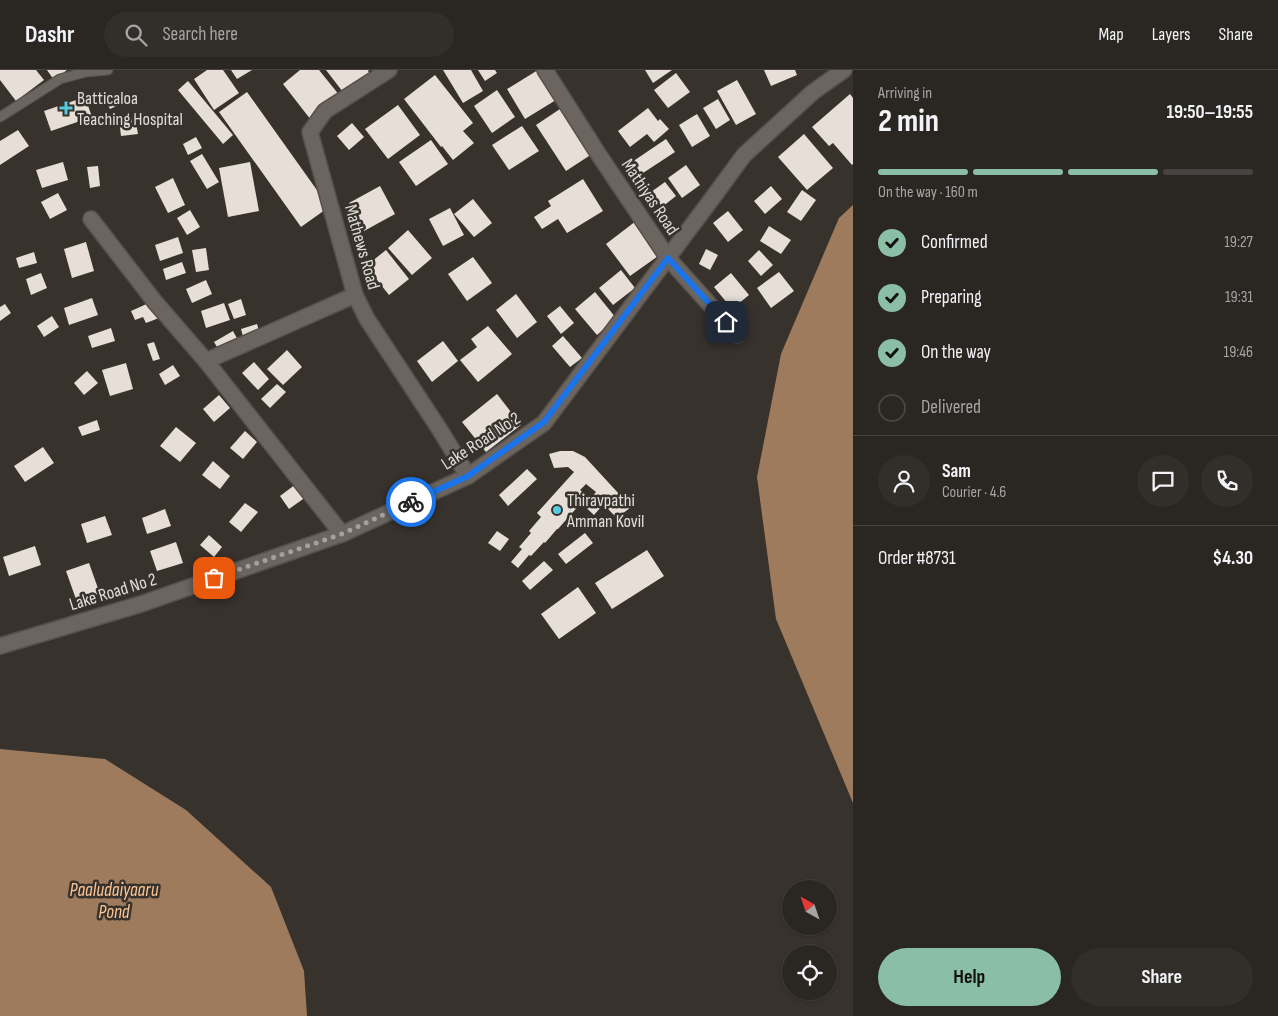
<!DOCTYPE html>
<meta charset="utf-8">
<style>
body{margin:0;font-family:"Sofia Sans Condensed",sans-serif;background:#322e2a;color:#f1f3f6;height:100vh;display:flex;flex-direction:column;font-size:19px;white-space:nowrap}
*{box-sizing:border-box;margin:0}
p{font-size:16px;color:#a5a5a5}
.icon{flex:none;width:28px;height:28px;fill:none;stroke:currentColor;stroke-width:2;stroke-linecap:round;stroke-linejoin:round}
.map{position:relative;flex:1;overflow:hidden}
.sheet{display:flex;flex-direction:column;background:#2a2622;width:425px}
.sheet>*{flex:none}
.needle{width:32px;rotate:320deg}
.buttons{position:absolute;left:782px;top:810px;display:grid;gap:10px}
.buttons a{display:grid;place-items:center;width:55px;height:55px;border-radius:50%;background:#2a2622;box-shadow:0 1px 4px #0004,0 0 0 1px #464340;font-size:25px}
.pin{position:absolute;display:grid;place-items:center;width:42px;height:42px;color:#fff;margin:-21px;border-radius:10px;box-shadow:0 2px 8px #0006}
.courier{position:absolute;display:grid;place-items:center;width:50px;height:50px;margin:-25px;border:4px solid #1a73e8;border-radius:50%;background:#fff;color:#222;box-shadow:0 1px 6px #0007}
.overview em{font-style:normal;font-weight:700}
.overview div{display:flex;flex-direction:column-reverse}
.overview{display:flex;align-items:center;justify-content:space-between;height:85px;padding:0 25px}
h1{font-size:32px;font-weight:700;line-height:38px}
.bar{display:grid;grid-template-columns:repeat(4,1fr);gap:8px 5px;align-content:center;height:60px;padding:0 25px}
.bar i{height:6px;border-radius:4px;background:#464340}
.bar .current{background:#8abfa5}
.bar p{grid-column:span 4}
.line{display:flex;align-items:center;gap:12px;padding:0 25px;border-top:1px solid #464340}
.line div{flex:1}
.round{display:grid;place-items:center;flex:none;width:52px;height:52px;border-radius:26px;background:#322e2a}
ol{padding:0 25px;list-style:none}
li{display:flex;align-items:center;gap:15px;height:55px}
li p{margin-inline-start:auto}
li .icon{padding:5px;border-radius:50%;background:#8abfa5;color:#111;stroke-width:4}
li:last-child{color:#a5a5a5}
li i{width:28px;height:28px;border:2px solid #464340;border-radius:50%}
.button{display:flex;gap:10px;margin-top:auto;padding:10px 25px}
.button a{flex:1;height:58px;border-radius:30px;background:#8abfa5;color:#111;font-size:20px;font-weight:700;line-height:58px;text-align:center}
.button a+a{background:#322e2a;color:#f1f3f6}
header{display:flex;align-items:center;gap:30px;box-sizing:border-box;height:70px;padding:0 25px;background:#2a2622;border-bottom:1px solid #464340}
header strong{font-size:24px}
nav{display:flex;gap:28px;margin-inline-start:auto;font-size:18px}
.search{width:350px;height:45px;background:#322e2a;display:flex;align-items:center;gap:12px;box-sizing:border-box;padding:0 18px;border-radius:28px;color:#a5a5a5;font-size:19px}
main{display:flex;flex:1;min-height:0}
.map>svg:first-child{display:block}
.water{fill:#9e7b5d}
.building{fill:#e6ded7;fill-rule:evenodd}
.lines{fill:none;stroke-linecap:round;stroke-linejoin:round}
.lane-casing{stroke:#55504c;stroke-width:11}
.street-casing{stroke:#55504c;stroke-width:18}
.lane{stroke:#6b645f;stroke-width:9}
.street{stroke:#6b645f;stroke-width:15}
.done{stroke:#a5a09d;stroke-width:5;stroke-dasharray:0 9}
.route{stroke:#1a73e8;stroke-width:6}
.poi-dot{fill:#55cae0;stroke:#38322d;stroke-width:2}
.labels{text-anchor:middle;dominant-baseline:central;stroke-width:5;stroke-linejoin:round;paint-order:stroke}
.poi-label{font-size:18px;fill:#e0dcd9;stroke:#38322d;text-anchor:start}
.street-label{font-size:18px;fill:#e0dcd9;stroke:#38322d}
.water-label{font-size:19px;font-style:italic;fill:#ffc695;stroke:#38322d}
</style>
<header>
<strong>Dashr</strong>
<div class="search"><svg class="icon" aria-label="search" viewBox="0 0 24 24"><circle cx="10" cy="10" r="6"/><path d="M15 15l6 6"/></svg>Search here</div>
<nav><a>Map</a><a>Layers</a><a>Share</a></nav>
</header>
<main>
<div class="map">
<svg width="853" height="946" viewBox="0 0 853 946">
<rect width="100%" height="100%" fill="#38322d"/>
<g class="water">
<polygon points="853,135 853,733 776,549 757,407 781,284 839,148"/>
<polygon points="0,679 105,689 186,740 271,817 304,901 307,946 0,946"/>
</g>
<g class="building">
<polygon points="0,0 36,0 44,10 16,31 0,10"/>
<polygon points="47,0 67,0 54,10"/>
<polygon points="207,0 223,0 239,23 214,40 194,9"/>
<polygon points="231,0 252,0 237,9"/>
<polygon points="300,0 319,0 340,26 311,50 283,14"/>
<polygon points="326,0 369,0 368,1 371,6 346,26"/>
<polygon points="443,0 471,0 483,21 463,33"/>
<polygon points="478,0 495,0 497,3 485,11"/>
<polygon points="538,0 556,30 525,49 507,19"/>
<polygon points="645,0 672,0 653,13"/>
<polygon points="764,0 795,0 797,5 771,16"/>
<polygon points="676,3 690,22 668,38 654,20"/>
<polygon points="435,5 473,53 463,61 474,73 453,90 442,76 441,77 404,29"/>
<polygon points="737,10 756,44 736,55 717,21"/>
<polygon points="188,11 233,65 223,74 178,20"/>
<polygon points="497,20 515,47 492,63 474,36"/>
<polygon points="247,22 329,137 301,157 219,42"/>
<polygon points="123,23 127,31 110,39 106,31"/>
<polygon points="850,24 853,28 853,94 852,95 833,73 829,76 812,57"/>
<polygon points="85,27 92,47 51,61 44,41"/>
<polygon points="718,29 730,50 716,59 703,38"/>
<polygon points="398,35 420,65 388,89 365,59"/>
<polygon points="563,37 592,84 566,101 536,55"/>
<polygon points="648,38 658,51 660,49 669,59 654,72 647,64 630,77 618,61"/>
<polygon points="697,44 710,66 692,77 679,55"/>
<polygon points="135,47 138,64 121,66 119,49"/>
<polygon points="352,53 364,67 349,80 337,66"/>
<polygon points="522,56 539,81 509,100 492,75"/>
<polygon points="18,60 29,76 0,95 0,71"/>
<polygon points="804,64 833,98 807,120 778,87"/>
<polygon points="196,67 202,78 188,85 183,74"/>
<polygon points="666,69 675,82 640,105 632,92"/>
<polygon points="431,70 448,94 416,116 399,92"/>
<polygon points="202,84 219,112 207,119 190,91"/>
<polygon points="63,92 68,110 42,118 36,100"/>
<polygon points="250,92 259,141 228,147 219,98"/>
<polygon points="686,95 700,115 682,128 668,108"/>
<polygon points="98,96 100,116 90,118 87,97"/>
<polygon points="173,108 185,135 168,143 155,117"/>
<polygon points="583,109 603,141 567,163 558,149 542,159 534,147 551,136 548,131"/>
<polygon points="665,112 676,126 662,137 651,122"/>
<polygon points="380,116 395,144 364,161 349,133"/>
<polygon points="771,116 782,129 765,144 754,131"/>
<polygon points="802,120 816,130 801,151 787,142"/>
<polygon points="58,123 67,140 50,149 41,132"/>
<polygon points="473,129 492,153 474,167 454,144"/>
<polygon points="450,138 464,165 443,176 429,149"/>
<polygon points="190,140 200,157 187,165 177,148"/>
<polygon points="728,141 743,160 728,172 713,153"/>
<polygon points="636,151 661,184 630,206 606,174"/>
<polygon points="769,156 791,170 781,184 760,171"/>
<polygon points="408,160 432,188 412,205 388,178"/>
<polygon points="178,167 183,183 160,191 155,175"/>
<polygon points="86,172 94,201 72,208 64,179"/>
<polygon points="206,178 209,200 196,202 192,180"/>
<polygon points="706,179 718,185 710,200 699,194"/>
<polygon points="386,180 409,209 389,225 366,196"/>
<polygon points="759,180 773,195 761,206 748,191"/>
<polygon points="34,182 37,193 19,198 16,188"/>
<polygon points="473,187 492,213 467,231 448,204"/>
<polygon points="182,192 186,203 166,210 163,199"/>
<polygon points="621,200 635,218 613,235 599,218"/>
<polygon points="779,202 794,221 771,238 757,218"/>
<polygon points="41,203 47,218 31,225 26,209"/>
<polygon points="731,203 749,225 732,239 714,217"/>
<polygon points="206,210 212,224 192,233 186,219"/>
<polygon points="595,222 616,248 597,265 575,239"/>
<polygon points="516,224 537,252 517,268 496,240"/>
<polygon points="92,228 98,245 69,255 64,238"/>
<polygon points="241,229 246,245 234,249 228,234"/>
<polygon points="151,232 159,248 146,253 143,247 135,250 131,241"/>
<polygon points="224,233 230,250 206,258 201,241"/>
<polygon points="5,234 11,243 0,251 0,237"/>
<polygon points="560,236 574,253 561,264 547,246"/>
<polygon points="52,246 59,257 44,267 37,256"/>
<polygon points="257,254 260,264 244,270 241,259"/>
<polygon points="488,256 512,284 478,312 460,290 477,277 471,269"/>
<polygon points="111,258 115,271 92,278 88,266"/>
<polygon points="233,261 239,272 220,282 214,272"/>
<polygon points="563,266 582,288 570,297 552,276"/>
<polygon points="443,271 458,291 432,312 417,291"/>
<polygon points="154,272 160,289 153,291 147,274"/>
<polygon points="287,280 302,297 283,315 267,299"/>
<polygon points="254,292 269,309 258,320 242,303"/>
<polygon points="126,293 133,319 110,326 102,300"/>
<polygon points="173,295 180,306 165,315 159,304"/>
<polygon points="87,301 98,313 84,325 74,313"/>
<polygon points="277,314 286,322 270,338 261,329"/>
<polygon points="497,324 521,355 486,382 462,352"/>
<polygon points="219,325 230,338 214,352 203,339"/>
<polygon points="97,350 100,360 82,366 78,357"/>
<polygon points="176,357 196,373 180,392 160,376"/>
<polygon points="245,361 257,372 243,389 230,378"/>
<polygon points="43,377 54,393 25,412 14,396"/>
<path d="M 560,381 L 573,381 L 585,387 L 631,437 L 617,448 L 599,430 L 596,433 L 601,437 L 594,445 L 581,433 L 558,459 L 557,459 L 545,473 L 544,472 L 531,486 L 529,485 L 518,498 L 511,492 L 522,479 L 519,477 L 531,463 L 529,461 L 541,447 L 537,443 L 574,402 L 568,397 L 554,398 L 549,384 ZM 586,414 L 596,422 L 590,429 L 580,420 Z"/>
<polygon points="213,391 230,406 220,419 202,405"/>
<polygon points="527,399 537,409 508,436 499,425"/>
<polygon points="296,414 306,427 289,439 280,426"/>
<polygon points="245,433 258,442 241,462 229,452"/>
<polygon points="165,439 171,456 147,464 142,448"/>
<polygon points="105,446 112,465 87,473 81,454"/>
<polygon points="497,461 509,469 500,481 488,473"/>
<polygon points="585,463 593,473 566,494 558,484"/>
<polygon points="209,465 222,477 214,487 200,475"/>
<polygon points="176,472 183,493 157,501 150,481"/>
<polygon points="35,476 41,495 9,506 3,487"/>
<polygon points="647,480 664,506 612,539 595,513"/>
<polygon points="544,491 553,500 530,520 522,511"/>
<polygon points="89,493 100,524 77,532 66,501"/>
<polygon points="578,517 596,543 559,569 541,544"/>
</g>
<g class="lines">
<defs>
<polyline id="lane" points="0,47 60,9 86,2 108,0"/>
<g id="street">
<polyline points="389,0 325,41 310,62 355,225 367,249 440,360 468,406"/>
<polyline points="545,0 599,85 668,188 737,265"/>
<polyline points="91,149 155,232 206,291 342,464"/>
<polyline points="206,291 355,225"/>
<polyline points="0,576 141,534 342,464 468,406 544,353 714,126 744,85 813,22 844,0"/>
</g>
</defs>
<use href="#lane" class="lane-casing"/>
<use href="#street" class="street-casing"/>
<use href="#lane" class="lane"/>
<use href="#street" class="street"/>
</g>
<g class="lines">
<polyline class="done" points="214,508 342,464 411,432"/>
<polyline class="route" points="411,432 468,406 544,352 668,188 726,252"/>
</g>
<g class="poi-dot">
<path d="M63.5 30.5h5v5h5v5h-5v5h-5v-5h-5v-5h5z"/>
<circle cx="557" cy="440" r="5"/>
</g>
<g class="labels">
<g class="poi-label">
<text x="77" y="28">Batticaloa<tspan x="77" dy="21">Teaching Hospital</tspan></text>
<text x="567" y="430">Thiravpathi<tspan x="567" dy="21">Amman Kovil</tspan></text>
</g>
<g class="street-label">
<text transform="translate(650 127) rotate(56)">Mathiyas Road</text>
<text transform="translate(362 177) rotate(74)">Mathews Road</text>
<text transform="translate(481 371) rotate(-33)">Lake Road No 2</text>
<text transform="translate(113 522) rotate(-17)">Lake Road No 2</text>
</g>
<g class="water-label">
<text x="114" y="820">Paaludaiyaaru<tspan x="114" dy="22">Pond</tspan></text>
</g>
</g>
</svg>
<div class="buttons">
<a><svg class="needle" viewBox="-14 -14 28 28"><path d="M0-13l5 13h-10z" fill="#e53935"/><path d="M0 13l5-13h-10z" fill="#a5a5a5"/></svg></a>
<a><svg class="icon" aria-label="locate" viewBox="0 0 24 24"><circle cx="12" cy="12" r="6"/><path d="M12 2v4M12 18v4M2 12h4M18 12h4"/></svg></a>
</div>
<div class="pin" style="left:214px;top:508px;background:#ea580c"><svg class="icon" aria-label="bag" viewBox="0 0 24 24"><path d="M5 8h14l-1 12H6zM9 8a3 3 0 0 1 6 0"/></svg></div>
<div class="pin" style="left:726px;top:252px;background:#1f2937"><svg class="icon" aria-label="home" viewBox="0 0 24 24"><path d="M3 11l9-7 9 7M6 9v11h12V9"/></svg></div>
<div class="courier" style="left:411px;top:432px"><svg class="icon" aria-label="bike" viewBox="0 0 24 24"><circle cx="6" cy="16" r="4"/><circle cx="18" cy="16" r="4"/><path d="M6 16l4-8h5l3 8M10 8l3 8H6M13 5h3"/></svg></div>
</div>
<section class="sheet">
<div class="overview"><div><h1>2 min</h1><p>Arriving in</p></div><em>19:50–19:55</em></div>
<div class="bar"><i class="current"></i><i class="current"></i><i class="current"></i><i></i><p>On the way · 160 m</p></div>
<ol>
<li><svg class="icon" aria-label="check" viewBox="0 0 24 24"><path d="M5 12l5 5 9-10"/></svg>Confirmed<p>19:27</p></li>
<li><svg class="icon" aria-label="check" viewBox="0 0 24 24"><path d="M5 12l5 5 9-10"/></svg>Preparing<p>19:31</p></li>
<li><svg class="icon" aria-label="check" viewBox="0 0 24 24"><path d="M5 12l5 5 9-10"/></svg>On the way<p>19:46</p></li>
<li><i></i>Delivered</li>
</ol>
<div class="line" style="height:90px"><a class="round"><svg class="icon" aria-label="person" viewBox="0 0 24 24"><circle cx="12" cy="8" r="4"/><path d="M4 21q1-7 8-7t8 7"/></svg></a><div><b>Sam</b><p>Courier · 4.6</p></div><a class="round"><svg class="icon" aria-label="chat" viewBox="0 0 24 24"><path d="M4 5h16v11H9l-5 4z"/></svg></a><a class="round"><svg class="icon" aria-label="phone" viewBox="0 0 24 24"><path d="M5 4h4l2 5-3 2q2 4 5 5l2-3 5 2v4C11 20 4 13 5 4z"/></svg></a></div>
<div class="line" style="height:65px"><div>Order #8731</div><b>$4.30</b></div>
<div class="button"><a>Help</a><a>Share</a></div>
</section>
</main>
